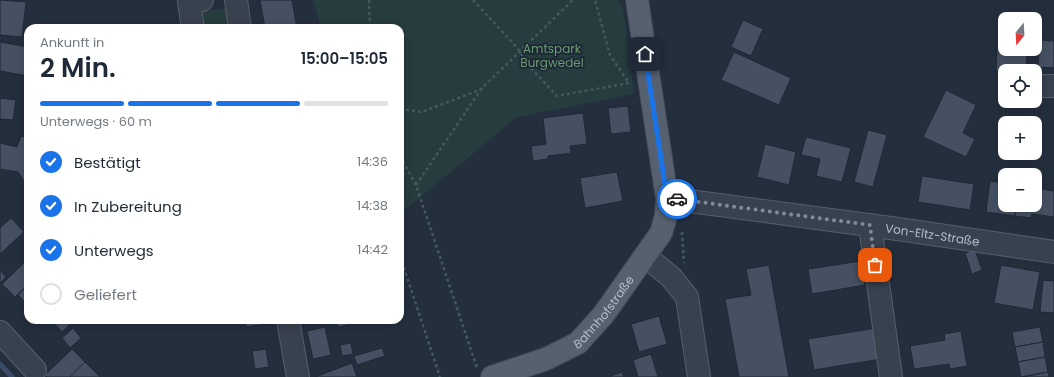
<!DOCTYPE html>
<html lang="de">
<meta charset="utf-8">
<style>
body{margin:0;font-family:Poppins,sans-serif;background:#f2f2f3;color:#1f2937;height:100vh;display:flex;flex-direction:column;font-size:15px;white-space:nowrap}
*{box-sizing:border-box;margin:0}
p{font-size:13px;color:#747a83}
.icon{flex:none;width:22px;height:22px;fill:none;stroke:currentColor;stroke-width:2;stroke-linecap:round;stroke-linejoin:round}
.map{position:relative;flex:1;overflow:hidden}
.side{position:absolute;left:24px;top:24px;width:380px;height:300px;display:flex;flex-direction:column;background:#fff;border-radius:12px;box-shadow:0 2px 10px #0003}
.side>*{flex:none}
.needle{width:26px;rotate:198deg}
.tools{position:absolute;left:998px;top:12px;display:grid;gap:8px}
.tools a{display:grid;place-items:center;width:44px;height:44px;border-radius:8px;background:#fff;box-shadow:0 2px 10px #0003;font-size:20px}
.pin{position:absolute;display:grid;place-items:center;width:34px;height:34px;color:#fff;margin:-17px;border-radius:8px;box-shadow:0 2px 6px #0006}
.courier{position:absolute;display:grid;place-items:center;width:40px;height:40px;margin:-20px;border:3px solid #1a73e8;border-radius:50%;background:#fff;color:#222;box-shadow:0 1px 5px #0007}
.overview em{font-style:normal;font-weight:600}
.overview div{display:flex;flex-direction:column-reverse}
.overview{display:flex;align-items:center;justify-content:space-between;height:68px;padding:0 16px}
h1{font-size:26px;font-weight:600;line-height:30px}
.bar{display:grid;grid-template-columns:repeat(4,1fr);gap:6px 4px;align-content:center;height:48px;padding:0 16px}
.bar i{height:5px;border-radius:3px;background:#e0e1e3}
.bar .selected{background:#1a73e8}
.bar p{grid-column:span 4}
ol{padding:0 16px;list-style:none}
li{display:flex;align-items:center;gap:12px;height:44px}
li p{margin-inline-start:auto}
li .icon{padding:4px;border-radius:50%;background:#1a73e8;color:#fff;stroke-width:4}
li:last-child{color:#747a83}
li i{width:22px;height:22px;border:2px solid #e0e1e3;border-radius:50%}
.map>svg:first-child{display:block}
.green{fill:#263c3f}
.lines{fill:none;stroke-linecap:round;stroke-linejoin:round}
.stream{stroke:#394c67;stroke-width:5}
.building{fill:#455162;stroke:#1f2835}
.minor-casing{stroke:#565f6c;stroke-width:24}
.major-casing{stroke:#414a57;stroke-width:24}
.path{stroke:#44595c;stroke-width:2.5;stroke-dasharray:3 3;stroke-linecap:butt}
.minor{stroke:#38414e;stroke-width:22}
.major{stroke:#56606e;stroke-width:22}
.done{stroke:#828b98;stroke-width:4;stroke-dasharray:0 7.2}
.route{stroke:#1a73e8;stroke-width:5}
.labels{text-anchor:middle;dominant-baseline:central;stroke-width:3.5;stroke-linejoin:round;paint-order:stroke}
.park-label{font-size:12px;fill:#6b9a76;stroke:#1d2633}
.street-label{font-size:12px;fill:#b4bcc9;stroke:#1d2633}
</style>
<div class="map">
<svg width="1054" height="377" viewBox="0 0 1054 377">
<rect width="100%" height="100%" fill="#242f3e"/>
<g class="green">
<polygon points="313,0 618,0 623,7 634,94 517,117 400,214 400,28 321,28"/>
<polygon points="229,8 231,28 203,28 201,11"/>
</g>
<g class="lines">
<polyline class="stream" points="0,364 12,377"/>
</g>
<g class="building">
<polygon points="0,0 26,2 22,37 0,35"/>
<polygon points="260,0 292,0 297,28 265,28"/>
<polygon points="743,20 763,29 751,56 731,47"/>
<polygon points="998,31 1005,31 1005,49 1027,49 1026,71 996,71"/>
<polygon points="1040,40 1054,41 1054,68 1038,67"/>
<polygon points="0,42 28,47 28,76 0,71"/>
<polygon points="734,52 791,78 779,105 721,80"/>
<polygon points="946,90 976,105 963,133 975,139 966,157 923,137"/>
<polygon points="0,98 16,100 13,120 0,119"/>
<polygon points="628,106 631,132 611,134 608,108"/>
<polygon points="583,113 587,144 570,146 571,153 548,156 548,159 533,161 531,146 546,144 543,118"/>
<polygon points="868,130 887,135 873,187 854,182"/>
<polygon points="21,136 28,138 28,182 24,181 18,172 0,169 0,143 17,147"/>
<polygon points="806,137 851,148 842,182 816,176 820,159 801,155"/>
<polygon points="765,144 796,152 789,185 757,177"/>
<polygon points="617,172 623,201 585,208 580,178"/>
<polygon points="922,176 974,184 970,210 918,202"/>
<polygon points="990,181 1005,183 1005,205 1016,205 1015,216 986,212"/>
<polygon points="1035,188 1054,191 1054,217 1032,214 1031,218 1015,216 1016,205 1035,205"/>
<polygon points="11,218 24,232 0,254 0,228"/>
<polygon points="975,250 982,270 972,274 965,253"/>
<polygon points="28,259 28,285 15,297 2,284"/>
<polygon points="861,261 865,285 812,294 808,269"/>
<polygon points="769,265 789,377 739,377 725,299 751,295 746,269"/>
<polygon points="1001,265 1040,272 1033,310 994,303"/>
<polygon points="0,270 6,277 0,283"/>
<polygon points="1043,280 1054,281 1054,313 1040,312"/>
<polygon points="28,285 28,305 18,295"/>
<polygon points="659,316 667,344 639,352 631,324"/>
<polygon points="51,320 74,320 62,332"/>
<polygon points="245,320 265,320 266,324 246,327"/>
<polygon points="336,320 347,320 348,325 338,327"/>
<polygon points="325,327 331,355 313,359 307,331"/>
<polygon points="1040,327 1043,342 1015,347 1012,332"/>
<polygon points="73,328 81,338 70,348 62,338"/>
<polygon points="876,328 881,359 814,370 808,339"/>
<polygon points="961,331 967,366 950,369 949,364 914,369 910,346 945,340 944,334"/>
<polygon points="1043,342 1045,357 1018,362 1015,347"/>
<polygon points="351,343 353,354 342,356 340,345"/>
<polygon points="382,348 385,356 357,365 354,356"/>
<polygon points="72,349 85,362 70,377 47,377 45,375"/>
<polygon points="266,349 269,367 255,369 252,351"/>
<polygon points="651,354 658,377 638,377 633,360"/>
<polygon points="1045,357 1048,372 1021,377 1018,362"/>
<polygon points="85,362 100,377 70,377"/>
<polygon points="352,363 357,377 315,377"/>
<polygon points="622,372 624,377 611,377 611,376"/>
<polygon points="1048,372 1049,377 1023,377"/>
</g>
<g class="lines">
<defs>
<g id="minor">
<polyline points="236,0 240,28"/>
<polyline points="193,28 189,2 202,0"/>
<polyline points="1042,86 1054,86"/>
<path id="s1" d="M 667,198 L 898,229 L 1054,252"/>
<polyline points="870,225 891,377"/>
<polyline points="645,256 671,277 687,297 699,377"/>
<polyline points="288,320 298,377"/>
<polyline points="0,332 35,370"/>
</g>
<g id="major">
<path id="s2" d="M 492,377 L 546,359 L 578,343 L 604,314 L 661,233 L 666,216 L 667,198 L 637,0"/>
</g>
</defs>
<use href="#minor" class="minor-casing"/>
<use href="#major" class="major-casing"/>
<g class="path">
<polyline points="369,0 370,28"/>
<polyline points="473,0 520,51 526,63 557,96 629,83 610,55 595,0"/>
<polyline points="400,109 422,112 482,89"/>
<polyline points="400,156 416,185 477,368"/>
<polyline points="416,185 482,88 573,0"/>
<polyline points="682,232 684,263"/>
<polyline points="400,256 440,377"/>
</g>
<use href="#minor" class="minor"/>
<use href="#major" class="major"/>
</g>
<g class="lines">
<polyline class="done" points="677,199 870,225 875,265"/>
<polyline class="route" points="645,54 667,198 677,199"/>
</g>
<g class="labels">
<g class="park-label">
<text x="552" y="48">Amtspark<tspan x="552" dy="14">Burgwedel</tspan></text>
</g>
<g class="street-label">
<text stroke="none"><textPath href="#s1" startOffset="268">Von-Eltz-Straße</textPath></text>
<text stroke="none"><textPath href="#s2" startOffset="133">Bahnhofstraße</textPath></text>
</g>
</g>
</svg>
<div class="tools">
<a><svg class="needle" viewBox="-14 -14 28 28"><path d="M0-13l5 13h-10z" fill="#e53935"/><path d="M0 13l5-13h-10z" fill="#747a83"/></svg></a>
<a><svg class="icon" aria-label="locate" viewBox="0 0 24 24"><circle cx="12" cy="12" r="6"/><path d="M12 2v4M12 18v4M2 12h4M18 12h4"/></svg></a>
<a>+</a>
<a>−</a>
</div>
<div class="pin" style="left:875px;top:265px;background:#ea580c"><svg class="icon" aria-label="bag" viewBox="0 0 24 24"><path d="M5 8h14l-1 12H6zM9 8a3 3 0 0 1 6 0"/></svg></div>
<div class="pin" style="left:645px;top:54px;background:#1f2937"><svg class="icon" aria-label="home" viewBox="0 0 24 24"><path d="M3 11l9-7 9 7M6 9v11h12V9"/></svg></div>
<div class="courier" style="left:677px;top:199px"><svg class="icon" aria-label="car" viewBox="0 0 24 24"><path d="M5 17H2v-5l4-1 3-4h7l3 4 3 1v5h-3M9 17h6M6 11h13"/><circle cx="7" cy="17" r="2"/><circle cx="17" cy="17" r="2"/></svg></div>
<section class="side">
<div class="overview"><div><h1>2 Min.</h1><p>Ankunft in</p></div><em>15:00–15:05</em></div>
<div class="bar"><i class="selected"></i><i class="selected"></i><i class="selected"></i><i></i><p>Unterwegs · 60 m</p></div>
<ol>
<li><svg class="icon" aria-label="check" viewBox="0 0 24 24"><path d="M5 12l5 5 9-10"/></svg>Bestätigt<p>14:36</p></li>
<li><svg class="icon" aria-label="check" viewBox="0 0 24 24"><path d="M5 12l5 5 9-10"/></svg>In Zubereitung<p>14:38</p></li>
<li><svg class="icon" aria-label="check" viewBox="0 0 24 24"><path d="M5 12l5 5 9-10"/></svg>Unterwegs<p>14:42</p></li>
<li><i></i>Geliefert</li>
</ol>
</section>
</div>
